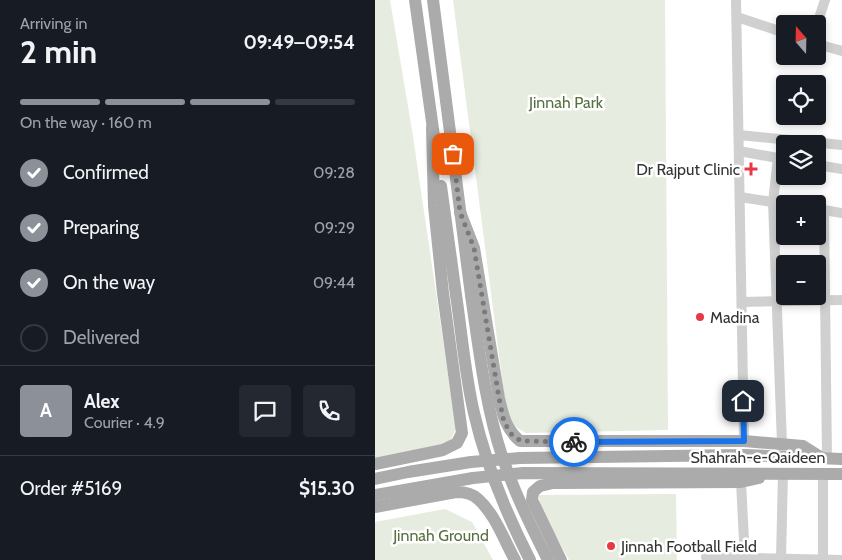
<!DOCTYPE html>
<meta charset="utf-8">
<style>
body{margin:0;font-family:Cabin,sans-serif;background:#242831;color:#f1f3f6;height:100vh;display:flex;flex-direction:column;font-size:19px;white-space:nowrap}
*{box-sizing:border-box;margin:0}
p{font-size:16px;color:#9ea1a6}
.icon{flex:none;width:28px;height:28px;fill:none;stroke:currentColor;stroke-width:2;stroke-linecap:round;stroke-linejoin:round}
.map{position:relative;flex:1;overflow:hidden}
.details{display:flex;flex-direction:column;background:#171b24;width:375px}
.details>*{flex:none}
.needle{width:32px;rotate:340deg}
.tools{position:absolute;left:401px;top:15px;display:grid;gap:10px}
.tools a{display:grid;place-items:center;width:50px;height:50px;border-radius:5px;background:#171b24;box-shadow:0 2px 8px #0003;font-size:25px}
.pin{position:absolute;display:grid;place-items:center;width:42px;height:42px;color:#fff;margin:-21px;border-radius:10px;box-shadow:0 2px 8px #0006}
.courier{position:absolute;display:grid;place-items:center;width:50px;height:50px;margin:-25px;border:4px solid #1a73e8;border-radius:50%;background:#fff;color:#222;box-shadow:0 1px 6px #0007}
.summary em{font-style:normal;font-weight:800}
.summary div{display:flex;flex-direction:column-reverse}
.summary{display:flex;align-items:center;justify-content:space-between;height:85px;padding:0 20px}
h1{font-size:32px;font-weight:800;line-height:38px}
.bar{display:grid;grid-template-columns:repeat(4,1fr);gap:8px 5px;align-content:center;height:60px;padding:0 20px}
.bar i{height:6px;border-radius:4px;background:#363941}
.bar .current{background:#8c9099}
.bar p{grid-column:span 4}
.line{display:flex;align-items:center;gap:12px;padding:0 20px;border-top:1px solid #363941}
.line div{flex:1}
.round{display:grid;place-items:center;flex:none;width:52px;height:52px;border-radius:5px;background:#242831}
ol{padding:0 20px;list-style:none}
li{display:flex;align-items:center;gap:15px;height:55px}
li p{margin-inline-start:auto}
li .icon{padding:5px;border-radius:50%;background:#8c9099;color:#fff;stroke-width:4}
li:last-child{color:#9ea1a6}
li i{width:28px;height:28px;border:2px solid #363941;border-radius:50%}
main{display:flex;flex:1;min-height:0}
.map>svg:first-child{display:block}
.green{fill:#e6ecdf}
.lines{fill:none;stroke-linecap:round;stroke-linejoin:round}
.minor{stroke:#d0d0d0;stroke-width:10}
.major{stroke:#ababab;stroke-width:12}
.major-bridge{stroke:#ababab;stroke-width:12}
.done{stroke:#7a7a7a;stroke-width:5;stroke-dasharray:0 9}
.route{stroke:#1a73e8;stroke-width:6}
.poi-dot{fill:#e63946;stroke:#fff;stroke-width:2}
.labels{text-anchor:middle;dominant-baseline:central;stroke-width:5;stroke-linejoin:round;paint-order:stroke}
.park-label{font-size:16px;fill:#56703f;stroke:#fff}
.poi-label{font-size:16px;fill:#333;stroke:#fff;text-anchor:start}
.street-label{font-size:16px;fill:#333;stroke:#fff}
</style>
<main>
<section class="details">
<div class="summary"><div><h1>2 min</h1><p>Arriving in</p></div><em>09:49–09:54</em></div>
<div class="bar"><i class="current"></i><i class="current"></i><i class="current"></i><i></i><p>On the way · 160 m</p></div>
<ol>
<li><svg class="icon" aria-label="check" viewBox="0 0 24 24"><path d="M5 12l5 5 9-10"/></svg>Confirmed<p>09:28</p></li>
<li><svg class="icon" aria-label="check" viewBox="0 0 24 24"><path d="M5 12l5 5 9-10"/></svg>Preparing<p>09:29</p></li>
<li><svg class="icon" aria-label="check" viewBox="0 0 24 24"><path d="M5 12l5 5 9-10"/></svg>On the way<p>09:44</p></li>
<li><i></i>Delivered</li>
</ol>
<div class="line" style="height:90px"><b class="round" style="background:#8c9099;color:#fff">A</b><div><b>Alex</b><p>Courier · 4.9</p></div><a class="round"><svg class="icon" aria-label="chat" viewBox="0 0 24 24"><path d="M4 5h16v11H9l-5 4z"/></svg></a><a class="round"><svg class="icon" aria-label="phone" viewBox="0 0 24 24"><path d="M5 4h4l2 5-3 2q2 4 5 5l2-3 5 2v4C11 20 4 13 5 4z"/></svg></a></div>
<div class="line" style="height:65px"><div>Order #5169</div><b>$15.30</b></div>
</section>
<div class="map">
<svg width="467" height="560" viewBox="0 0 467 560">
<rect width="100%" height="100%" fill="#fff"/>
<g class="green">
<polygon points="0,0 15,0 37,130 81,429 76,439 69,444 0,459"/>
<path d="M 78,0 L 290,0 L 293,430 L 151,433 C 135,425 133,418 130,401 Z"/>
<polygon points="301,494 302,560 194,560 165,508 164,495"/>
<polygon points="70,509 97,522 118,560 0,560 0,522"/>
</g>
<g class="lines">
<g class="minor">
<polyline points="361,0 369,441"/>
<polyline points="362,17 410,33"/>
<polyline points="442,24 450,0"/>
<polyline points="442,44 467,51"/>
<polyline points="364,135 467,145"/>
<polyline points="364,151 408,159"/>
<polyline points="403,158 398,202 407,444"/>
<polyline points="442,165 467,169"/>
<polyline points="365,197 410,204"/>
<polyline points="443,209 467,213"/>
<polyline points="449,210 452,458"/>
<polyline points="367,302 467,300"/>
<polyline points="448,473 448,560"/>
<polyline points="366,482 370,560"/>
<polyline points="331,557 467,560"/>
<polyline points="406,559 408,473"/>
</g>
<g class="major">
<polyline points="40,0 59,136"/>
<polyline points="58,0 96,295"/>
<polyline points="66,186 81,295"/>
<path d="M 85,212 L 99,248 L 124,398 C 128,416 131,429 145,441 L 369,441 L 428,446 L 447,458"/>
<polyline points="0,464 68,450 82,443 87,433 68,293 59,206 57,128"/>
<polyline points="0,479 33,472 96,462 145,458 369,455 467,459"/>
<polyline points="0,495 98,478 148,473 467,474"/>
<path d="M 0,507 L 81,492 C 89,492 97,493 103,499 C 120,514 129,540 140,560"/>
<polyline points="186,560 157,500 158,492 165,486 178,483 366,482 384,478"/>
</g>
<g class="major-bridge">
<path d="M 81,295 C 87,335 90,375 99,413 C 111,465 131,513 155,560"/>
<path d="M 96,295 C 104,349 110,404 127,456 C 139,492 156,526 173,560"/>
</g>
</g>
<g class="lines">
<polyline class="done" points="78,154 85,212 99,248 124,398 129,422 137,435 146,441 199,442"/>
<polyline class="route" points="199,442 369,441 368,401"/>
</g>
<g class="poi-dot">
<path d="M373.5 161.5h5v5h5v5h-5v5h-5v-5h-5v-5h5z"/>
<circle cx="325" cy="317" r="5"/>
<circle cx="236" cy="546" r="5"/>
</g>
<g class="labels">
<g class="park-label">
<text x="191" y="102">Jinnah Park</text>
<text x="66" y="535">Jinnah Ground</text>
</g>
<g class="poi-label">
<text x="365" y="169" text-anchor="end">Dr Rajput Clinic</text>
<text x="335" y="317">Madina</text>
<text x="246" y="546">Jinnah Football Field</text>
</g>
<g class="street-label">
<text x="383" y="457">Shahrah-e-Qaideen</text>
</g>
</g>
</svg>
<div class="tools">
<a><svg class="needle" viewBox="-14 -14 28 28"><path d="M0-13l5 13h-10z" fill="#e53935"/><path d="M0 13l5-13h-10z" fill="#9ea1a6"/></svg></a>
<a><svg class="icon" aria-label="locate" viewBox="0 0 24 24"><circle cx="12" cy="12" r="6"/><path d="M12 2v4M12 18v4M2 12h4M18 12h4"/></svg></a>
<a><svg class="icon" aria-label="layers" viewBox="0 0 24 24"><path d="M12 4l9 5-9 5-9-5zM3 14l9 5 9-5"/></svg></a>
<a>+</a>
<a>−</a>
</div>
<div class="pin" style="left:78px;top:154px;background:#ea580c"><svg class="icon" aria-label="bag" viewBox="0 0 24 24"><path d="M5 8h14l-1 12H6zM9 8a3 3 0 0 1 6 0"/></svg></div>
<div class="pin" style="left:368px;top:401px;background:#1f2937"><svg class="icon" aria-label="home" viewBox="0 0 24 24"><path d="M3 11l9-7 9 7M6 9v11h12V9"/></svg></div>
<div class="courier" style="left:199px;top:442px"><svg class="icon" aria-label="bike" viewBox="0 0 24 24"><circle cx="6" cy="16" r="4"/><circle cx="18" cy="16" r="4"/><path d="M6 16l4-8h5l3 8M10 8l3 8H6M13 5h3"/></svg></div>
</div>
</main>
